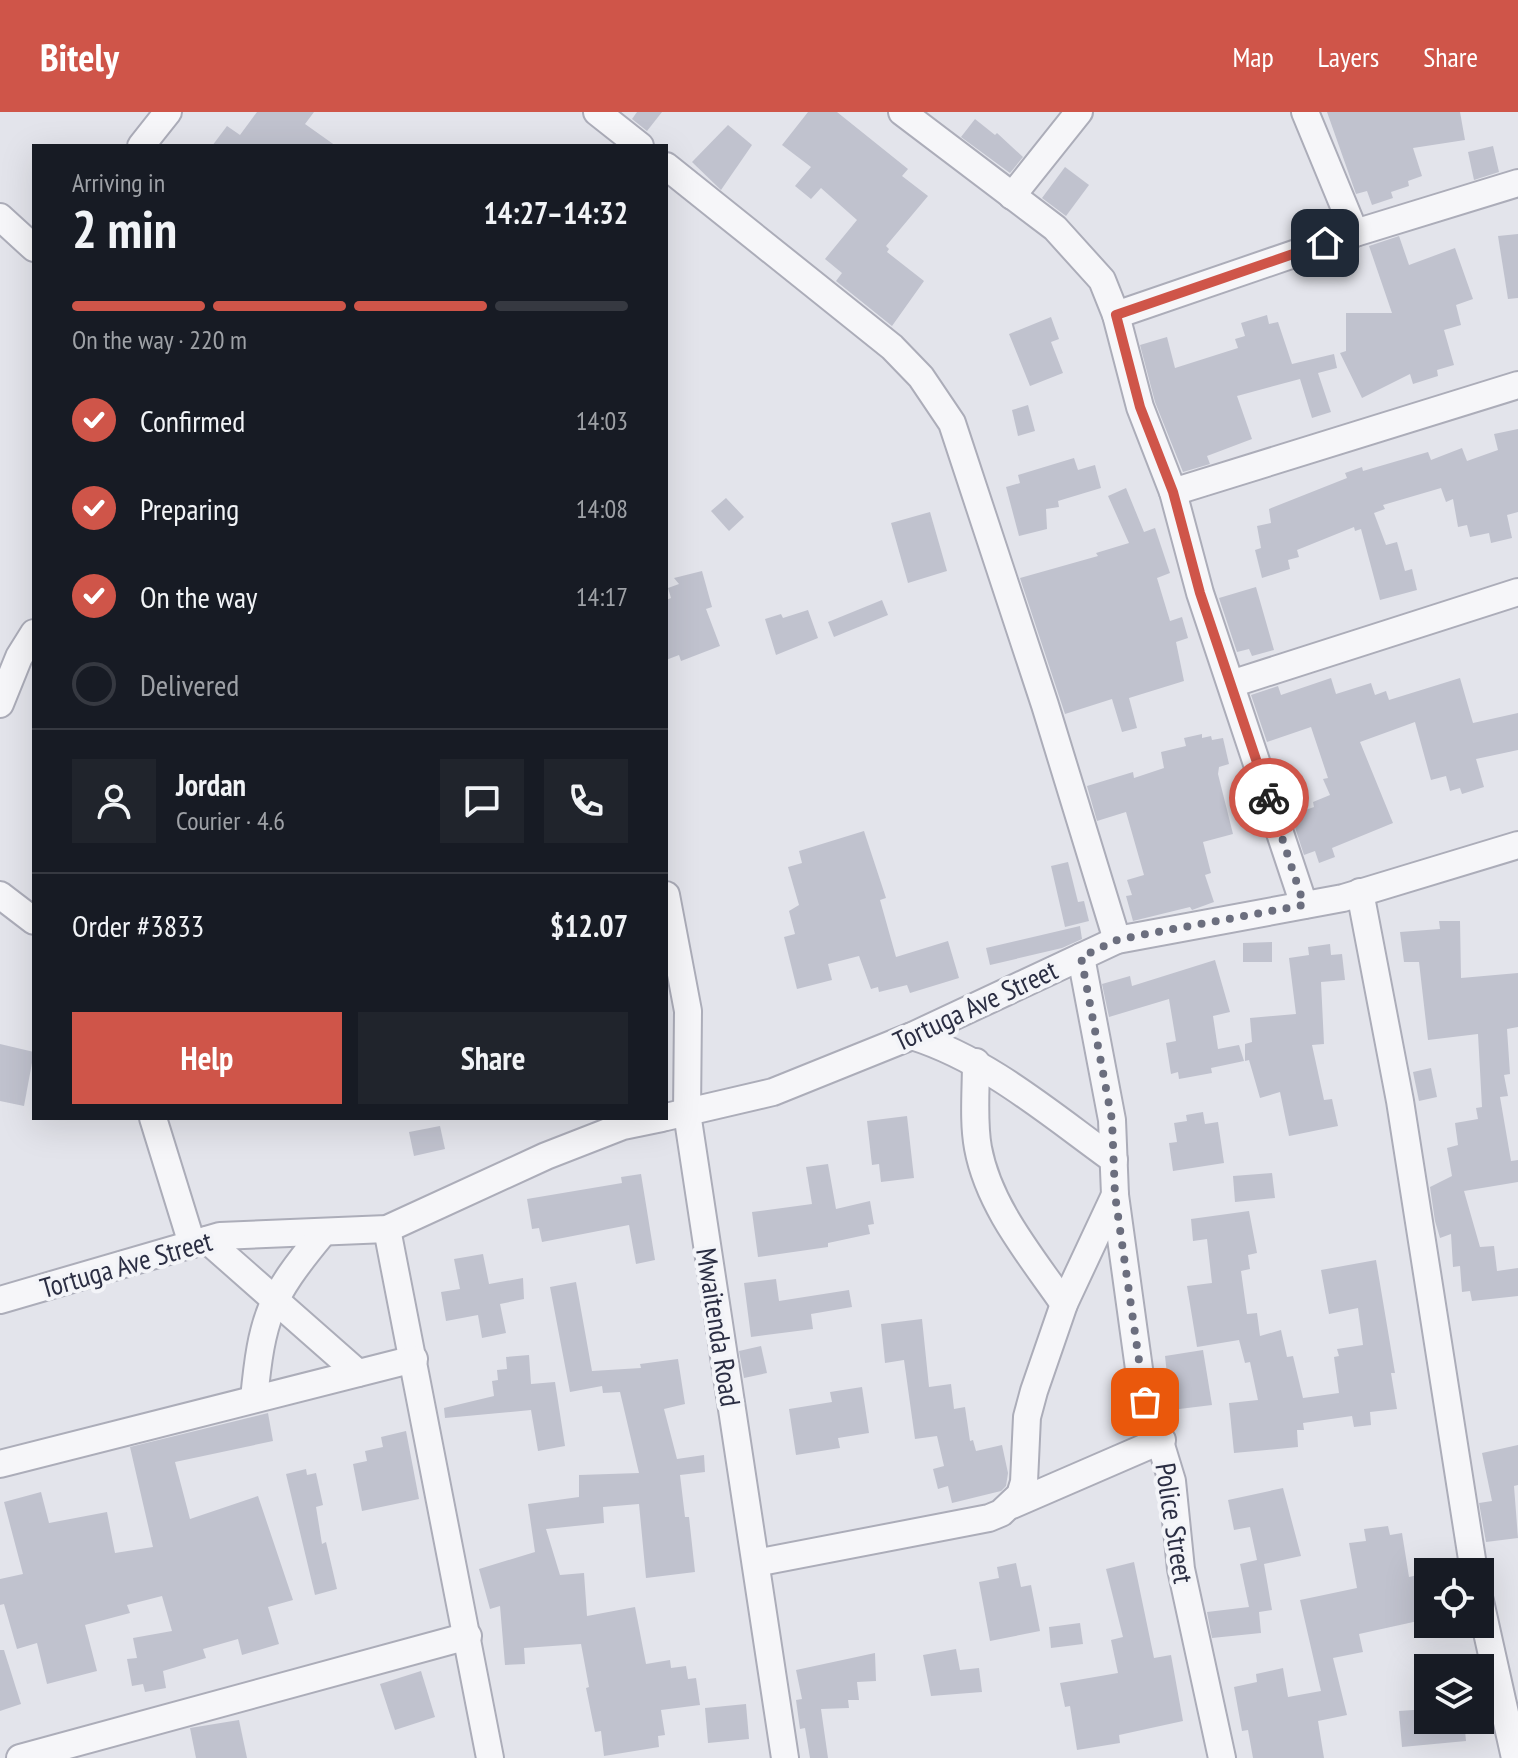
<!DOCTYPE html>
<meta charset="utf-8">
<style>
body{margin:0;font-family:"PT Sans Narrow",sans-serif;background:#20242c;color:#f1f3f6;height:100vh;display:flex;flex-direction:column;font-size:30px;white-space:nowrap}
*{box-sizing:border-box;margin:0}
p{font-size:26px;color:#9ea1a6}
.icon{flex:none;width:44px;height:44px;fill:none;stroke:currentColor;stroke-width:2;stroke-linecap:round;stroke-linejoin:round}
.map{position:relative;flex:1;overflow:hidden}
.details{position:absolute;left:32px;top:32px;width:636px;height:976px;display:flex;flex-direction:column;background:#171b24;border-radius:0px;box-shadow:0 8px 32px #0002}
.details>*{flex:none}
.buttons{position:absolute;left:1414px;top:1446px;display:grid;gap:16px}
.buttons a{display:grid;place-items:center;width:80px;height:80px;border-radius:0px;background:#171b24;box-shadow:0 8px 32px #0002;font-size:40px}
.pin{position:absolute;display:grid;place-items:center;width:68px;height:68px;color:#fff;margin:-34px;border-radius:16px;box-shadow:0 4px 12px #0006}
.courier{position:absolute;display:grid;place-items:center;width:80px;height:80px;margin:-40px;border:6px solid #cf5549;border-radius:50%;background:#fff;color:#222;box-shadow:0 2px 10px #0007}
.head em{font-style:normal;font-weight:700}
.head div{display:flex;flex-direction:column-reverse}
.head{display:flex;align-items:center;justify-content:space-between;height:136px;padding:0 40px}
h1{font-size:52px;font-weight:700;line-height:60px}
.bar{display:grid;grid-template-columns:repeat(4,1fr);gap:12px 8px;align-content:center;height:96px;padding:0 40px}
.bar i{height:10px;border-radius:6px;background:#363941}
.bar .selected{background:#cf5549}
.bar p{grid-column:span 4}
.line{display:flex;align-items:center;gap:20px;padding:0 40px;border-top:2px solid #363941}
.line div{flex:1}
.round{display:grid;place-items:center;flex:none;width:84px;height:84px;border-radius:0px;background:#20242c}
ol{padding:0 40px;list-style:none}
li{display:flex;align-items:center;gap:24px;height:88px}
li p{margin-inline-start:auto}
li .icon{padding:8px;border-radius:50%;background:#cf5549;color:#fff;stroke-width:4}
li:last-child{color:#9ea1a6}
li i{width:44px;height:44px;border:4px solid #363941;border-radius:50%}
.cta{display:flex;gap:16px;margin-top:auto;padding:16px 40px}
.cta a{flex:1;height:92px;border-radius:0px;background:#cf5549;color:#fff;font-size:32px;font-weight:700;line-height:92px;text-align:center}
.cta a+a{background:#20242c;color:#f1f3f6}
header{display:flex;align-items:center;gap:48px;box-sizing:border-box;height:112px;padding:0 40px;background:#cf5549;color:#fff}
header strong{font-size:38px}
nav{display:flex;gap:44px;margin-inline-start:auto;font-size:28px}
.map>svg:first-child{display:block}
.building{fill:#c0c2ce}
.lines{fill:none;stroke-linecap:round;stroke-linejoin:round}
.minor-casing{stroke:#acadb9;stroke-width:30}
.minor{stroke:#f6f6f9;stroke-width:26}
.done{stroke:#6b6e7e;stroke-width:8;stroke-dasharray:0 14.4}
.route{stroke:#cf5549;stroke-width:10}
.labels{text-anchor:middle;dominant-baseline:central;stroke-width:8;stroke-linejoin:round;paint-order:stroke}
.street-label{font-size:28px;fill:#2b2e43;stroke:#f3f4f8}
</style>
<header>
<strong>Bitely</strong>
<nav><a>Map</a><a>Layers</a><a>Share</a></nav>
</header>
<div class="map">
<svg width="1518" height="1646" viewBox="0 0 1518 1646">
<rect width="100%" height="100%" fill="#e3e4eb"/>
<g class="building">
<polygon points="257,0 314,0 305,12 336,34 212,34 227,14 240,23"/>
<polygon points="637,0 662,0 647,19 632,7"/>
<polygon points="808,0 837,0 908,57 902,64 928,84 886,134 889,137 887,140 924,169 892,214 836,169 842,161 825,147 857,108 821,76 811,87 795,74 811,55 782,33"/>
<polygon points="1327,0 1460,0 1465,28 1413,36 1422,64 1408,69 1409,74 1391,80 1393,86 1372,93 1367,79 1356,82"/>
<polygon points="975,7 995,23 997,21 1023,45 1010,61 961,25"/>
<polygon points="728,13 752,33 721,78 692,50"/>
<polygon points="1493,34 1499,60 1474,68 1468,40"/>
<polygon points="1065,55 1089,73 1066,104 1042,86"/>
<polygon points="1518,122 1518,186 1508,187 1498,124"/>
<polygon points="1399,124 1409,153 1455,136 1473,187 1456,193 1461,213 1444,218 1454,253 1437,258 1438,264 1413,272 1410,262 1362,286 1340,241 1346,239 1346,201 1392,201 1369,134"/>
<polygon points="1267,203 1269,212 1278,210 1292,252 1334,242 1337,256 1318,261 1331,300 1312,306 1300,267 1237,284 1252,327 1207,344 1210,352 1183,360 1155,290 1140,233 1167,225 1175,256 1238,236 1235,227 1245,224 1241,211"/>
<polygon points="1051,205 1059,227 1051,230 1063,261 1030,274 1009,222"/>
<polygon points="1028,293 1035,319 1018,324 1012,298"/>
<polygon points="1518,317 1518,400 1507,403 1512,426 1491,431 1489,421 1470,425 1467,413 1458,415 1453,387 1446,390 1441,376 1383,393 1385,397 1374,401 1386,433 1397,430 1405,459 1412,457 1417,478 1380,488 1361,417 1355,419 1354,415 1297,438 1299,445 1288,448 1290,457 1262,466 1255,438 1261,436 1257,414 1271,411 1269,397 1347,366 1345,361 1362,355 1363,359 1428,340 1431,348 1462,336 1467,349 1498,338 1494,322"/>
<polygon points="1074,346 1078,358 1095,353 1101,376 1058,389 1059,395 1046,397 1047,417 1019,424 1006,375 1020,371 1018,363"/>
<polygon points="1126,376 1144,420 1155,416 1170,461 1157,466 1170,509 1182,505 1188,526 1176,530 1184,569 1129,586 1137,616 1122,620 1112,587 1065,602 1020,466 1098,444 1096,441 1129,431 1108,384"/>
<polygon points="726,386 744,405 729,419 711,399"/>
<polygon points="930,400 947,459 908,471 891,411"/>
<polygon points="702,459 712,495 706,497 720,534 681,549 679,543 666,548 666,488 671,486 668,476 679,472 674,466"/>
<polygon points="1256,475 1274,538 1252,544 1249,537 1237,540 1219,486"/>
<polygon points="882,488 888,503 834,525 828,510"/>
<polygon points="808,498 818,526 776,543 765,507 781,502 783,506"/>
<polygon points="1331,566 1336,582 1371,571 1375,583 1386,579 1389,588 1460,566 1473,611 1518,601 1518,638 1476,647 1484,675 1462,682 1460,676 1450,679 1446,664 1431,668 1415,610 1360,630 1393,711 1332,736 1335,745 1319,751 1315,739 1304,743 1291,703 1314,695 1313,690 1330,683 1323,667 1328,666 1311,615 1267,630 1251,583 1278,574 1281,583"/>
<polygon points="1202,622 1202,626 1211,624 1212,628 1223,626 1229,652 1219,655 1218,662 1233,722 1203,730 1211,761 1205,763 1214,790 1192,798 1190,795 1133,809 1126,784 1132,783 1127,768 1144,763 1126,700 1097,709 1087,674 1133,660 1134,666 1164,656 1161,640 1186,634 1184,626"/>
<polygon points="864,719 886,786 880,788 896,845 948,829 959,866 910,881 907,873 879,880 878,875 871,877 859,844 828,852 832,868 797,877 784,825 795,822 789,799 799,793 788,755 802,751 799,739"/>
<polygon points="1068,750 1078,790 1084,789 1089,809 1065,815 1051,754"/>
<polygon points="1439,809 1460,809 1461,866 1518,861 1518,915 1507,917 1510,962 1504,963 1508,984 1500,985 1511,1049 1518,1048 1518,1070 1464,1079 1480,1135 1494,1134 1497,1159 1518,1156 1518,1184 1472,1189 1470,1179 1462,1180 1460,1154 1453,1155 1451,1122 1440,1126 1435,1109 1430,1075 1452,1064 1447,1036 1458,1033 1455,1011 1478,1007 1476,996 1482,995 1478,922 1428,928 1419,850 1404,850 1400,820 1440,817"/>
<polygon points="1080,814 1082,827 1062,836 990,853 986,836"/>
<polygon points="1272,830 1272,850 1243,850 1243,831"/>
<polygon points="1330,832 1331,843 1342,842 1345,868 1321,870 1324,932 1312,933 1324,988 1332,987 1338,1014 1289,1024 1280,980 1260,986 1249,948 1245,949 1245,932 1252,930 1250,906 1296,902 1289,846 1309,843 1308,835"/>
<polygon points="1215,848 1230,900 1213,904 1218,937 1239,933 1244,949 1211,956 1212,961 1179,967 1178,960 1171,962 1166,931 1176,929 1169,887 1109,905 1102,872 1130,864 1132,874"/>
<polygon points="0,932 34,940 24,994 0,989"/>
<polygon points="1431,956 1437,985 1419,989 1413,960"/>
<polygon points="1203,1000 1205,1012 1218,1010 1224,1051 1173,1059 1169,1031 1177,1030 1174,1011 1187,1009 1186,1003"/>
<polygon points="907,1004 914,1066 881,1070 879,1052 872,1053 867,1009"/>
<polygon points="440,1014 445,1037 414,1044 409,1020"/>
<polygon points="828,1052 836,1097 870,1089 874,1112 868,1113 870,1122 828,1131 828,1135 758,1145 752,1100 812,1092 806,1055"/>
<polygon points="1272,1061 1275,1086 1235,1090 1233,1064"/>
<polygon points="641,1062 655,1148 636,1152 629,1113 542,1130 539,1116 532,1117 527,1087 622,1071 621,1065"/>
<polygon points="1249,1099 1257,1141 1248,1143 1250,1157 1241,1159 1247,1202 1257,1201 1260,1224 1281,1218 1287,1245 1293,1244 1303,1286 1339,1281 1334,1245 1339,1244 1337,1237 1363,1233 1358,1196 1329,1202 1321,1158 1376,1148 1395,1261 1391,1261 1397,1297 1370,1300 1371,1313 1354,1315 1352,1304 1303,1311 1304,1318 1297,1318 1298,1335 1234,1341 1229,1291 1258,1288 1250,1250 1245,1251 1239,1228 1197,1235 1187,1174 1212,1171 1207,1127 1193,1129 1191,1107"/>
<polygon points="483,1142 489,1172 523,1166 524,1187 500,1192 506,1221 482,1226 478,1203 446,1209 441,1180 460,1177 454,1147"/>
<polygon points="776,1167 779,1189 849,1178 852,1195 811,1202 813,1217 751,1225 744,1171"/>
<polygon points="576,1170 592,1259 641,1256 640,1252 678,1247 685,1292 664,1297 677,1347 704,1343 705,1360 680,1363 685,1405 689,1405 695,1460 646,1466 639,1392 603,1395 604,1411 546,1417 560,1463 584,1461 587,1504 635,1495 646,1552 670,1548 671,1556 686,1554 688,1567 696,1566 700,1593 661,1598 665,1623 658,1624 659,1635 604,1644 601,1619 595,1620 586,1576 589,1575 581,1532 524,1536 525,1552 505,1553 500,1494 490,1497 479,1457 535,1440 528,1392 579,1385 579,1363 639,1361 620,1280 603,1281 602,1274 570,1280 550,1175"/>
<polygon points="922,1207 929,1275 951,1272 954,1297 965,1295 970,1329 973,1328 976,1339 1002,1333 1008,1361 1006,1374 1001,1379 952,1391 948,1374 938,1377 933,1357 944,1354 937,1324 915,1327 904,1248 885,1251 881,1212"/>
<polygon points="761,1234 767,1261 744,1266 739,1239"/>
<polygon points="1203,1238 1212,1293 1171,1298 1165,1244"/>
<polygon points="529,1243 531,1272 555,1270 565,1334 538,1339 531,1298 445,1306 444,1296 494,1284 492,1269 498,1268 497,1258 507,1257 506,1245"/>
<polygon points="862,1275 869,1321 838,1326 840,1336 796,1343 789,1297 832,1290 830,1280"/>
<polygon points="268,1301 273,1329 175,1350 190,1407 258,1384 293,1488 268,1495 279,1532 242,1543 238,1527 203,1537 206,1546 163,1559 166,1576 145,1580 143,1572 132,1574 127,1547 137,1546 133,1526 172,1519 162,1484 127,1493 130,1501 85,1513 97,1559 47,1572 37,1531 17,1537 4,1492 0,1493 0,1467 23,1462 4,1390 41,1380 49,1411 107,1400 115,1441 153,1435 130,1335"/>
<polygon points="406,1319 419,1387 362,1399 353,1352 367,1349 365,1339 383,1335 381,1325"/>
<polygon points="1518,1333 1518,1373 1514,1374 1518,1426 1486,1430 1479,1391 1492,1389 1482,1341"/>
<polygon points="306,1357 307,1363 316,1361 323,1393 316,1395 322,1432 326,1430 337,1477 315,1483 286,1362"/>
<polygon points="1283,1376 1301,1444 1264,1452 1272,1498 1259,1500 1261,1521 1212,1526 1207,1500 1249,1495 1240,1452 1257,1448 1250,1415 1234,1418 1228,1388"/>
<polygon points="1388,1414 1390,1423 1402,1421 1409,1465 1418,1463 1427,1507 1359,1522 1363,1540 1333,1546 1347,1603 1318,1609 1324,1646 1253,1646 1248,1618 1242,1619 1234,1575 1257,1570 1256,1562 1283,1556 1288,1585 1321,1579 1300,1488 1357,1476 1349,1431 1366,1429 1364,1417"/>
<polygon points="1134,1450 1154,1546 1171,1543 1183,1609 1119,1623 1120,1631 1077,1638 1070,1594 1065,1595 1060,1571 1118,1561 1111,1528 1123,1525 1106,1457"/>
<polygon points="1016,1451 1021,1475 1031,1473 1040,1519 990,1529 979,1470 999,1466 997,1455"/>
<polygon points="1080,1511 1083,1532 1051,1536 1049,1515"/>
<polygon points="956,1537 960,1558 979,1556 982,1580 931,1584 923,1543"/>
<polygon points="0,1538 4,1538 21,1592 0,1599"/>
<polygon points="875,1541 876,1569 857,1570 859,1588 848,1588 849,1596 821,1597 828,1646 810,1646 805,1616 800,1617 796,1588 802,1587 796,1558"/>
<polygon points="421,1559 435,1605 395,1618 380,1572"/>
<polygon points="746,1592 749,1627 708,1631 705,1596"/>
<polygon points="1428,1597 1428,1608 1464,1608 1466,1629 1402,1635 1399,1599"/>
<polygon points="239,1608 247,1646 196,1646 190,1616"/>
</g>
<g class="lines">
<defs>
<g id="minor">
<polyline points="597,0 640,34"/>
<polyline points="902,0 1055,116 1102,168 1116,203 1140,295 1173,380 1200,481 1304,793"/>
<polyline points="1305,0 1355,121"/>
<polyline points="141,34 168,0"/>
<polyline points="666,54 892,235 921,265 952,311 1045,593 1117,828"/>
<polyline points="1012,84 1079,0"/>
<polyline points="0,105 34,136"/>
<polyline points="1116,203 1355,121 1518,71"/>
<polyline points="1173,380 1518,273"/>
<polyline points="1231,572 1518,480"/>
<polyline points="0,592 19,545 34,521"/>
<polyline points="1360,780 1400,989 1474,1460"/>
<polyline points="0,783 34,809"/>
<polyline points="666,783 688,899 687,1001 785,1646"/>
<polyline points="1081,845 1112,1008 1115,1083 1140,1264 1172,1369 1181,1457 1222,1646"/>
<path d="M 912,924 C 988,948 1050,1002 1114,1048"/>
<path d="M 976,950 C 976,978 973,1009 978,1036 C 989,1095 1031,1144 1064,1192"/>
<polyline points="666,1005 773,980 912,924 1117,828 1343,786 1518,733"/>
<polyline points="153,1006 192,1132"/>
<polyline points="387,1117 490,1646"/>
<polyline points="207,1128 358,1261"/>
<polyline points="0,1188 220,1124 387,1117 546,1044 623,1014 662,1006"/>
<path d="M 254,1287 C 262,1205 269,1186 322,1122"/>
<polyline points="0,1352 414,1247"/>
<polyline points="1012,1393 1162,1328"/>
<polyline points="756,1451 989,1406 1001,1401 1020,1383 1024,1370 1027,1305 1034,1279 1064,1192 1115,1083"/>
<polyline points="1480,1489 1515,1646"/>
<polyline points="20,1646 468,1524"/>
</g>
</defs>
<use href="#minor" class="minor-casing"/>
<use href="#minor" class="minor"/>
</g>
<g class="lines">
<polyline class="done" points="1145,1290 1115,1083 1112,1008 1081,845 1117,828 1141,823 1304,793 1269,686"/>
<polyline class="route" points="1269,686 1200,481 1173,380 1140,295 1116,203 1325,131"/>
</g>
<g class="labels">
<g class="street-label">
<text transform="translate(975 893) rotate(-25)">Tortuga Ave Street</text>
<text transform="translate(126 1152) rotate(-16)">Tortuga Ave Street</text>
<text transform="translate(719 1215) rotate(81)">Mwaitenda Road</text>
<text transform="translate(1175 1411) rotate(81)">Police Street</text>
</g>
</g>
</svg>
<div class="buttons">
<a><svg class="icon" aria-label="locate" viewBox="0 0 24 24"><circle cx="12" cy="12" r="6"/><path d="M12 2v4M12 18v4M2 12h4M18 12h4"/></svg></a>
<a><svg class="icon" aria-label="layers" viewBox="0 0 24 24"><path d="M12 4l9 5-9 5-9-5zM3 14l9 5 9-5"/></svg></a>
</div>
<div class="pin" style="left:1145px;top:1290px;background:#ea580c"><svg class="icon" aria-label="bag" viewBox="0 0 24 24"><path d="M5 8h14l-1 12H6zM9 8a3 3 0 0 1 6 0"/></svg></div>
<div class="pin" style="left:1325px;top:131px;background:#1f2937"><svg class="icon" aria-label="home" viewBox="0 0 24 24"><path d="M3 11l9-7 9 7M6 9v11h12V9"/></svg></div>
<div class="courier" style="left:1269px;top:686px"><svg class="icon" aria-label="bike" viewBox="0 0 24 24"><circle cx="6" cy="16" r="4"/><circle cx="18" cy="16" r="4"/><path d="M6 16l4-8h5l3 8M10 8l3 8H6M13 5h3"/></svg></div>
<section class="details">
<div class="head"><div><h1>2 min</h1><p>Arriving in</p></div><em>14:27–14:32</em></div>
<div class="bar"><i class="selected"></i><i class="selected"></i><i class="selected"></i><i></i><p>On the way · 220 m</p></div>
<ol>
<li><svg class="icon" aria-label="check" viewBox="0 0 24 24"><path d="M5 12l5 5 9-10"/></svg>Confirmed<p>14:03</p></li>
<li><svg class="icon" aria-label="check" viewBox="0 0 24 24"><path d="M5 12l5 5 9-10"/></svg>Preparing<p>14:08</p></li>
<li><svg class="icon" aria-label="check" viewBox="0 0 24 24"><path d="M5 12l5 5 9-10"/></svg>On the way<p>14:17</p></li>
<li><i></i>Delivered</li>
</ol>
<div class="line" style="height:144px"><a class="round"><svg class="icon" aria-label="person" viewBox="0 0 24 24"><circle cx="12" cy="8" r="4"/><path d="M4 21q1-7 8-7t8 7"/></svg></a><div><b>Jordan</b><p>Courier · 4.6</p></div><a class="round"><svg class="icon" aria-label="chat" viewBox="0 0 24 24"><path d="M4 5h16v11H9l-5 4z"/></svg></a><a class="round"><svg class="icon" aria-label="phone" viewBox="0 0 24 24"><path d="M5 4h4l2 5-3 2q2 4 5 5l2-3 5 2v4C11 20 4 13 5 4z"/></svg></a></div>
<div class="line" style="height:104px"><div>Order #3833</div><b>$12.07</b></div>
<div class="cta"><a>Help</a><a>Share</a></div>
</section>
</div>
